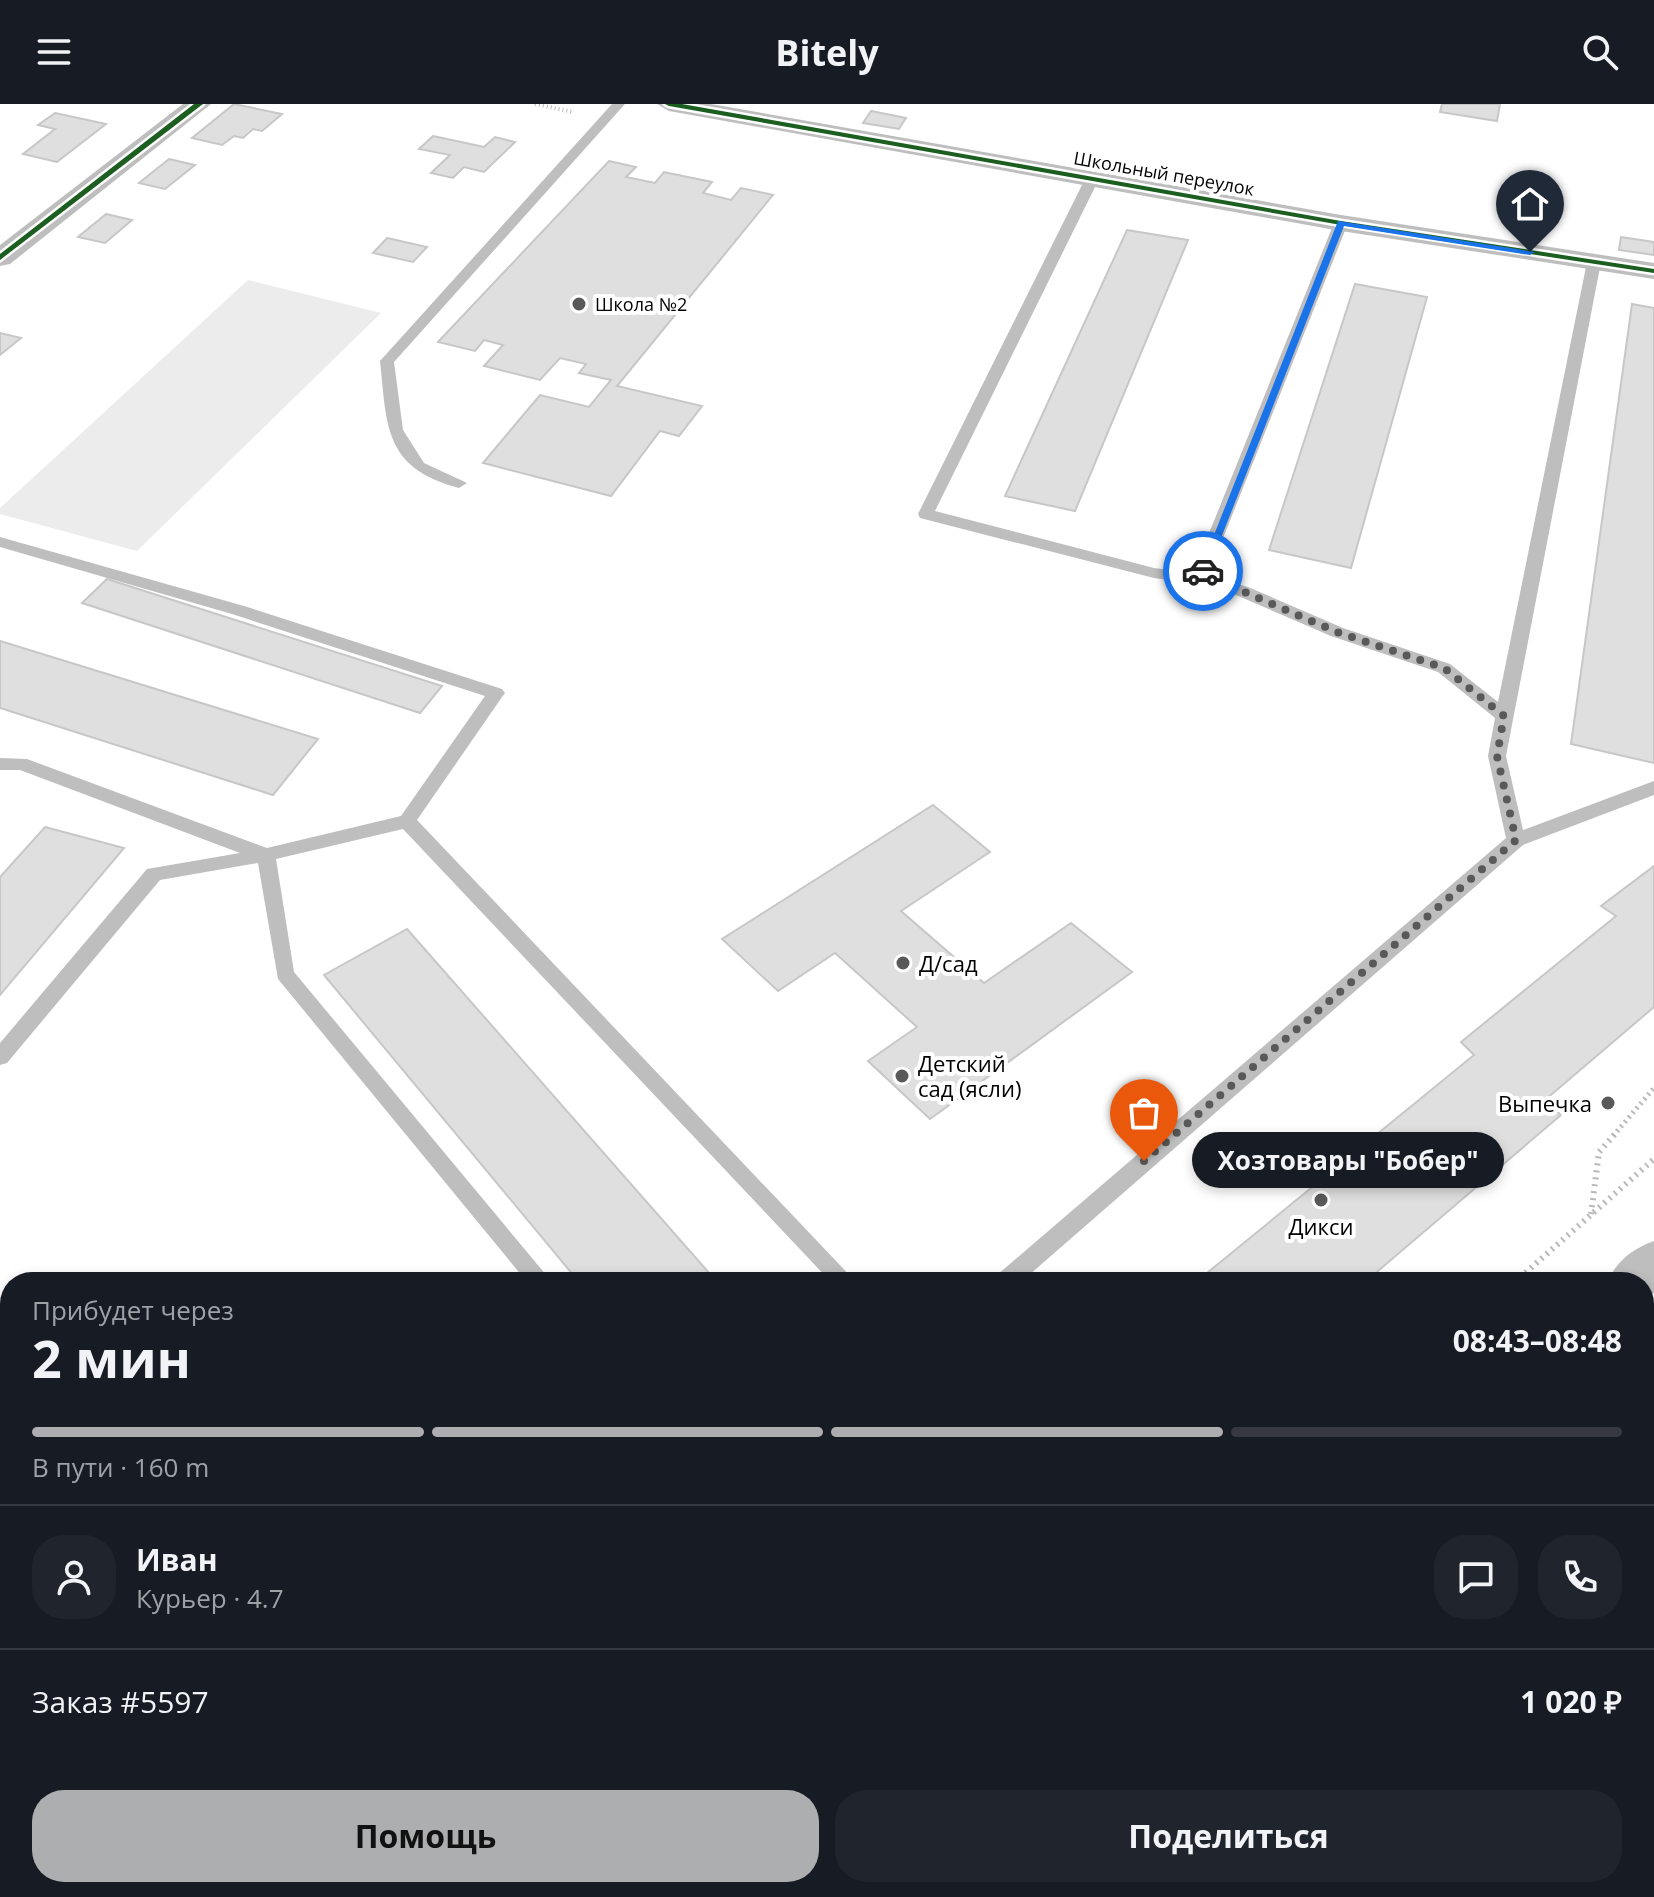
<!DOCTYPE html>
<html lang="ru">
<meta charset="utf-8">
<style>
body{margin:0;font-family:"Open Sans",sans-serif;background:#20242c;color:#f1f3f6;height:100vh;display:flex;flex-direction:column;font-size:30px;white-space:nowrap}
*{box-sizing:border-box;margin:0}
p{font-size:26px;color:#9ea1a6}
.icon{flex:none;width:44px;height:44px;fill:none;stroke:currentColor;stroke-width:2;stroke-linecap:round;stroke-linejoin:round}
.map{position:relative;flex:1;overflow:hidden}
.sheet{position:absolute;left:0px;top:1168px;width:1654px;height:626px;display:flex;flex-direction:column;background:#171b24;border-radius:32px 32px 0 0;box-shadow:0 4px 12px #0003}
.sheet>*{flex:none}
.pin{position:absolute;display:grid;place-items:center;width:68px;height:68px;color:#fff;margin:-82px -34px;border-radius:50% 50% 50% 0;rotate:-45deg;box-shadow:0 0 8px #0007}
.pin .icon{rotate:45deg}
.courier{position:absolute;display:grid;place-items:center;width:80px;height:80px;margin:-40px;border:6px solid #1a73e8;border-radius:50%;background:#fff;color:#222;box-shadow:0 2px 10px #0007}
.bubble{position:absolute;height:56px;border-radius:28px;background:#171b24;box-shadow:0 4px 12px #0003;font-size:26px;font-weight:700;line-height:56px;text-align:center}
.summary em{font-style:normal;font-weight:700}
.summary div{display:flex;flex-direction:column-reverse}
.summary{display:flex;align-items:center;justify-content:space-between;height:136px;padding:0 32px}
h1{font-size:52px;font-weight:700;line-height:60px}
.bar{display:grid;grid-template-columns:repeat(4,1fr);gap:12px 8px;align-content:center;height:96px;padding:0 32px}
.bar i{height:10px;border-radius:6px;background:#363941}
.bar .selected{background:#adaeaf}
.bar p{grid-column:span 4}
.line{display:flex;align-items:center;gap:20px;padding:0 32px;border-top:2px solid #363941}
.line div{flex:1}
.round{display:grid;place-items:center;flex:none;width:84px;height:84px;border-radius:32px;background:#20242c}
.button{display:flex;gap:16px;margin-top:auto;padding:16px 32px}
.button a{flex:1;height:92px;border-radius:32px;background:#adaeaf;color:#111;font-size:32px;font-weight:700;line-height:92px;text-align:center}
.button a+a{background:#20242c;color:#f1f3f6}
header{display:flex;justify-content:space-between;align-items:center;height:104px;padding:0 32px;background:#171b24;font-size:36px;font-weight:700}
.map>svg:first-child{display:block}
.green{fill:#ececec}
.building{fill:#dfdfdf;stroke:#c7c7c7;stroke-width:2}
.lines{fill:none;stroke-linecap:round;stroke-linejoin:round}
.path-far2{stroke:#b9b9b9;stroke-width:4;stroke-dasharray:1 3;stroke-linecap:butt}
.path-far1{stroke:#b9b9b9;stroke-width:5;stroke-dasharray:2 4;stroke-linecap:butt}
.path{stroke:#b9b9b9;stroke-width:6;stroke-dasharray:2 5;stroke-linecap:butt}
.service{fill:#bebebe;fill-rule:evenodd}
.minor{fill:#bebebe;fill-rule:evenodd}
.tertiary{fill:#bebebe;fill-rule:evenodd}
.cycleway-casing{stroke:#fff;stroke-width:5}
.cycleway{fill:#1b5e20;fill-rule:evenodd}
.route{fill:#1a73e8}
.done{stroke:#595959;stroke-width:8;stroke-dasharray:0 14.4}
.poi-dot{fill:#595959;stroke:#fff;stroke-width:3}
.labels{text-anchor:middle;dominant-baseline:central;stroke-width:8;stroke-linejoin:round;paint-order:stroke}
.far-street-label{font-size:18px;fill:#000;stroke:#fff}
.far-poi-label{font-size:18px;fill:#000;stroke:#fff;text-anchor:start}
.poi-label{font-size:22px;fill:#000;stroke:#fff;text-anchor:start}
</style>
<header><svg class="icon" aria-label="menu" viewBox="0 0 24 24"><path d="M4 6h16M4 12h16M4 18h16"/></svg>Bitely<svg class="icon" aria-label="search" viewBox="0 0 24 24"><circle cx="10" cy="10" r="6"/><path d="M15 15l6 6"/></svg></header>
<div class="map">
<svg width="1654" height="1793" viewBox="0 0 1654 1793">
<rect width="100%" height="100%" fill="#fff"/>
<g class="green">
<polygon points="248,176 381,209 137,447 0,410 0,404"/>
<polygon points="1654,1246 1654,1565 1644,1573 1644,1254"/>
<polygon points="746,1784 889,1784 876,1793 741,1793"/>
<polygon points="1089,1784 1193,1784 1183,1793 1077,1793"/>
</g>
<g class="building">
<polygon points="234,0 282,10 262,27 253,25 243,34 234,32 222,41 192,34"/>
<polygon points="1442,0 1500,0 1497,17 1440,8"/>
<polygon points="871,7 906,14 899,25 863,19"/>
<polygon points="55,9 106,20 57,58 23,50 55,25 38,21"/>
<polygon points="433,32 484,43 495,33 515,38 484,68 464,63 453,74 431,69 450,51 419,45"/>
<polygon points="169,55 195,61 165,85 139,79"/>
<polygon points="609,57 636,63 626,73 655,79 664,68 712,78 703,89 731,96 741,84 773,91 617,282 702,302 679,332 660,327 611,392 483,359 540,291 589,303 611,276 579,269 586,260 560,254 540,276 484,262 503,241 484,236 475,247 438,238"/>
<polygon points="106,110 132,116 105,139 78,133"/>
<polygon points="1127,126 1188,136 1075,407 1005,392"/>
<polygon points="1621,133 1654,138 1654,151 1619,146"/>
<polygon points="387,134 427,143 413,158 373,149"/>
<polygon points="1355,180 1427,193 1351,464 1269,446"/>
<polygon points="1632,200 1654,204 1654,659 1571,640"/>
<polygon points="0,229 21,234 0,251"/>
<polygon points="107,475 442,582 420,609 82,499"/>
<polygon points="0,537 318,635 273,691 0,604"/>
<polygon points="933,701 990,748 901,807 984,879 1071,819 1132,868 930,1015 868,957 917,923 835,849 778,887 722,835"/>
<polygon points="45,723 124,744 0,891 0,773"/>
<polygon points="1654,762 1654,903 1545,996 1561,1011 1365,1178 1196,1178 1474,951 1461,938 1616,812 1601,802"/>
<polygon points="407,825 717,1178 579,1178 324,871"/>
<polygon points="10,1492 10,1551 0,1538 0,1500"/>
<polygon points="428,1784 666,1784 655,1793 417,1793"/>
<polygon points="1362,1784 1413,1784 1423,1793 1354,1793"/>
</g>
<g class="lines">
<polyline class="path-far2" points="535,0 573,8"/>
<polyline class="path-far1" points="1613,1032 1654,984"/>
<g class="path">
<polyline points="1591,1110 1599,1048 1615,1030"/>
<polyline points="1515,1178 1654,1055"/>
<polyline points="842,1793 851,1784"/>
</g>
<g class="service">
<path d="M 612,0 L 625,0 L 394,258 L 403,326 L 424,359 L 467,379 L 459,384 C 384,364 387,323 380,257 Z"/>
<polygon points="1092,71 1099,75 935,407 1154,464 1193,469 1334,119 1346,116 1348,119 1208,472 1248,483 1343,524 1450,560 1498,598 1587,158 1599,155 1601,158 1506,652 1523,726 1654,677 1654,691 1523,741 1021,1178 994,1178 997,1171 1506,734 1488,652 1495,614 1438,568 1331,532 1236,491 1199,480 1154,474 920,414 918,410 1085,75"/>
<polygon points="0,433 244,502 502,585 505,589 502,593 417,716 856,1178 831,1178 403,725 276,755 294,868 552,1178 527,1178 278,875 258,759 160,776 7,959 0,961 0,939 147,765 240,749 20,666 0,666 0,654 27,655 267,744 401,712 485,592 232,510 0,443"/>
<polygon points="10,1297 10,1325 0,1330 0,1302"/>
<polygon points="253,1784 288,1784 284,1793 249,1793"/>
<polygon points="1254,1784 1286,1784 1282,1793 1250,1793"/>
<polygon points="1541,1784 1575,1784 1579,1793 1545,1793"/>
</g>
<g class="minor">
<polygon points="183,0 211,0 10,160 0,162 0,141"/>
<polygon points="657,0 711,0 1341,111 1654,159 1654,175 1341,127 669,7"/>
</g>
<g class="tertiary">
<path d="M 1654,1137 L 1654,1189 L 1644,1195 L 1644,1178 L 1607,1178 C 1617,1157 1632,1145 1654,1137 Z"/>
<polygon points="958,1784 1024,1784 1021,1793 955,1793"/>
</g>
<defs>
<g id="cycleway">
<polygon points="194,0 203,0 0,156 0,150"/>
<polygon points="665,0 682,0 1341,117 1654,165 1654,169 1341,121 669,2"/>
</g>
</defs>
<use href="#cycleway" class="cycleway-casing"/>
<use href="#cycleway" class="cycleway"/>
</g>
<polygon class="route" points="1338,117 1535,148 1530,151 1344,122 1208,467 1199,469"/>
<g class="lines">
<polyline class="done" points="1144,1057 1516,736 1497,652 1504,612 1444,564 1337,528 1242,487 1199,475 1203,467"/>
</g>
<g class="poi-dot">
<circle cx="579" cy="200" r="8"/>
<circle cx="903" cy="859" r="8"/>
<circle cx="902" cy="972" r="8"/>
<circle cx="1608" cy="999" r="8"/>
<circle cx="1321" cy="1096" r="8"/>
</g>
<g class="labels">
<g class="far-street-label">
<text transform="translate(1164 69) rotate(10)">Школьный переулок</text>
</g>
<g class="far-poi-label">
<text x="595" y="200">Школа №2</text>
</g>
<g class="poi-label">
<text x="919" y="859">Д/сад</text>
<text x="918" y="959">Детский<tspan x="918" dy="25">сад (ясли)</tspan></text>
<text x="1592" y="999" text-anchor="end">Выпечка</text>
<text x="1321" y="1122" text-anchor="middle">Дикси</text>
</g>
</g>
</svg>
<div class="pin" style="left:1144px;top:1057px;background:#ea580c"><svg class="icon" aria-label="bag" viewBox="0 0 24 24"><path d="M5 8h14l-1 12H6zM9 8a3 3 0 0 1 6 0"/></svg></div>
<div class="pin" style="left:1530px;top:148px;background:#1f2937"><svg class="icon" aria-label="home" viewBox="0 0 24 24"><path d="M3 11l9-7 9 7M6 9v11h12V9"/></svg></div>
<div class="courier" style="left:1203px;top:467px"><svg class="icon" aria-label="car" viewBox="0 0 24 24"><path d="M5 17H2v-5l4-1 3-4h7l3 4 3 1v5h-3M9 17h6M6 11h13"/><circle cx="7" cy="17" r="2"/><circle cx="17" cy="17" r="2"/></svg></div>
<div class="bubble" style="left:1192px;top:1028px;width:312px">Хозтовары &quot;Бобер&quot;</div>
<section class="sheet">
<div class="summary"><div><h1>2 мин</h1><p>Прибудет через</p></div><em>08:43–08:48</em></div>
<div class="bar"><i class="selected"></i><i class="selected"></i><i class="selected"></i><i></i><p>В пути · 160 m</p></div>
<div class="line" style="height:144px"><a class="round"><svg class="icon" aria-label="person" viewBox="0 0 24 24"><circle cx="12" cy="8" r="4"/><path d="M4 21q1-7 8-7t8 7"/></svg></a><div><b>Иван</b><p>Курьер · 4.7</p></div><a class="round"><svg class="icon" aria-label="chat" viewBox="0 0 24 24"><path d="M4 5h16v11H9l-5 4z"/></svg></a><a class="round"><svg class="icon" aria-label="phone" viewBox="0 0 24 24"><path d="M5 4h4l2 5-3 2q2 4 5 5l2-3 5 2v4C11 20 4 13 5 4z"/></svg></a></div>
<div class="line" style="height:104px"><div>Заказ #5597</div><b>1 020 ₽</b></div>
<div class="button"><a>Помощь</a><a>Поделиться</a></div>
</section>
</div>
